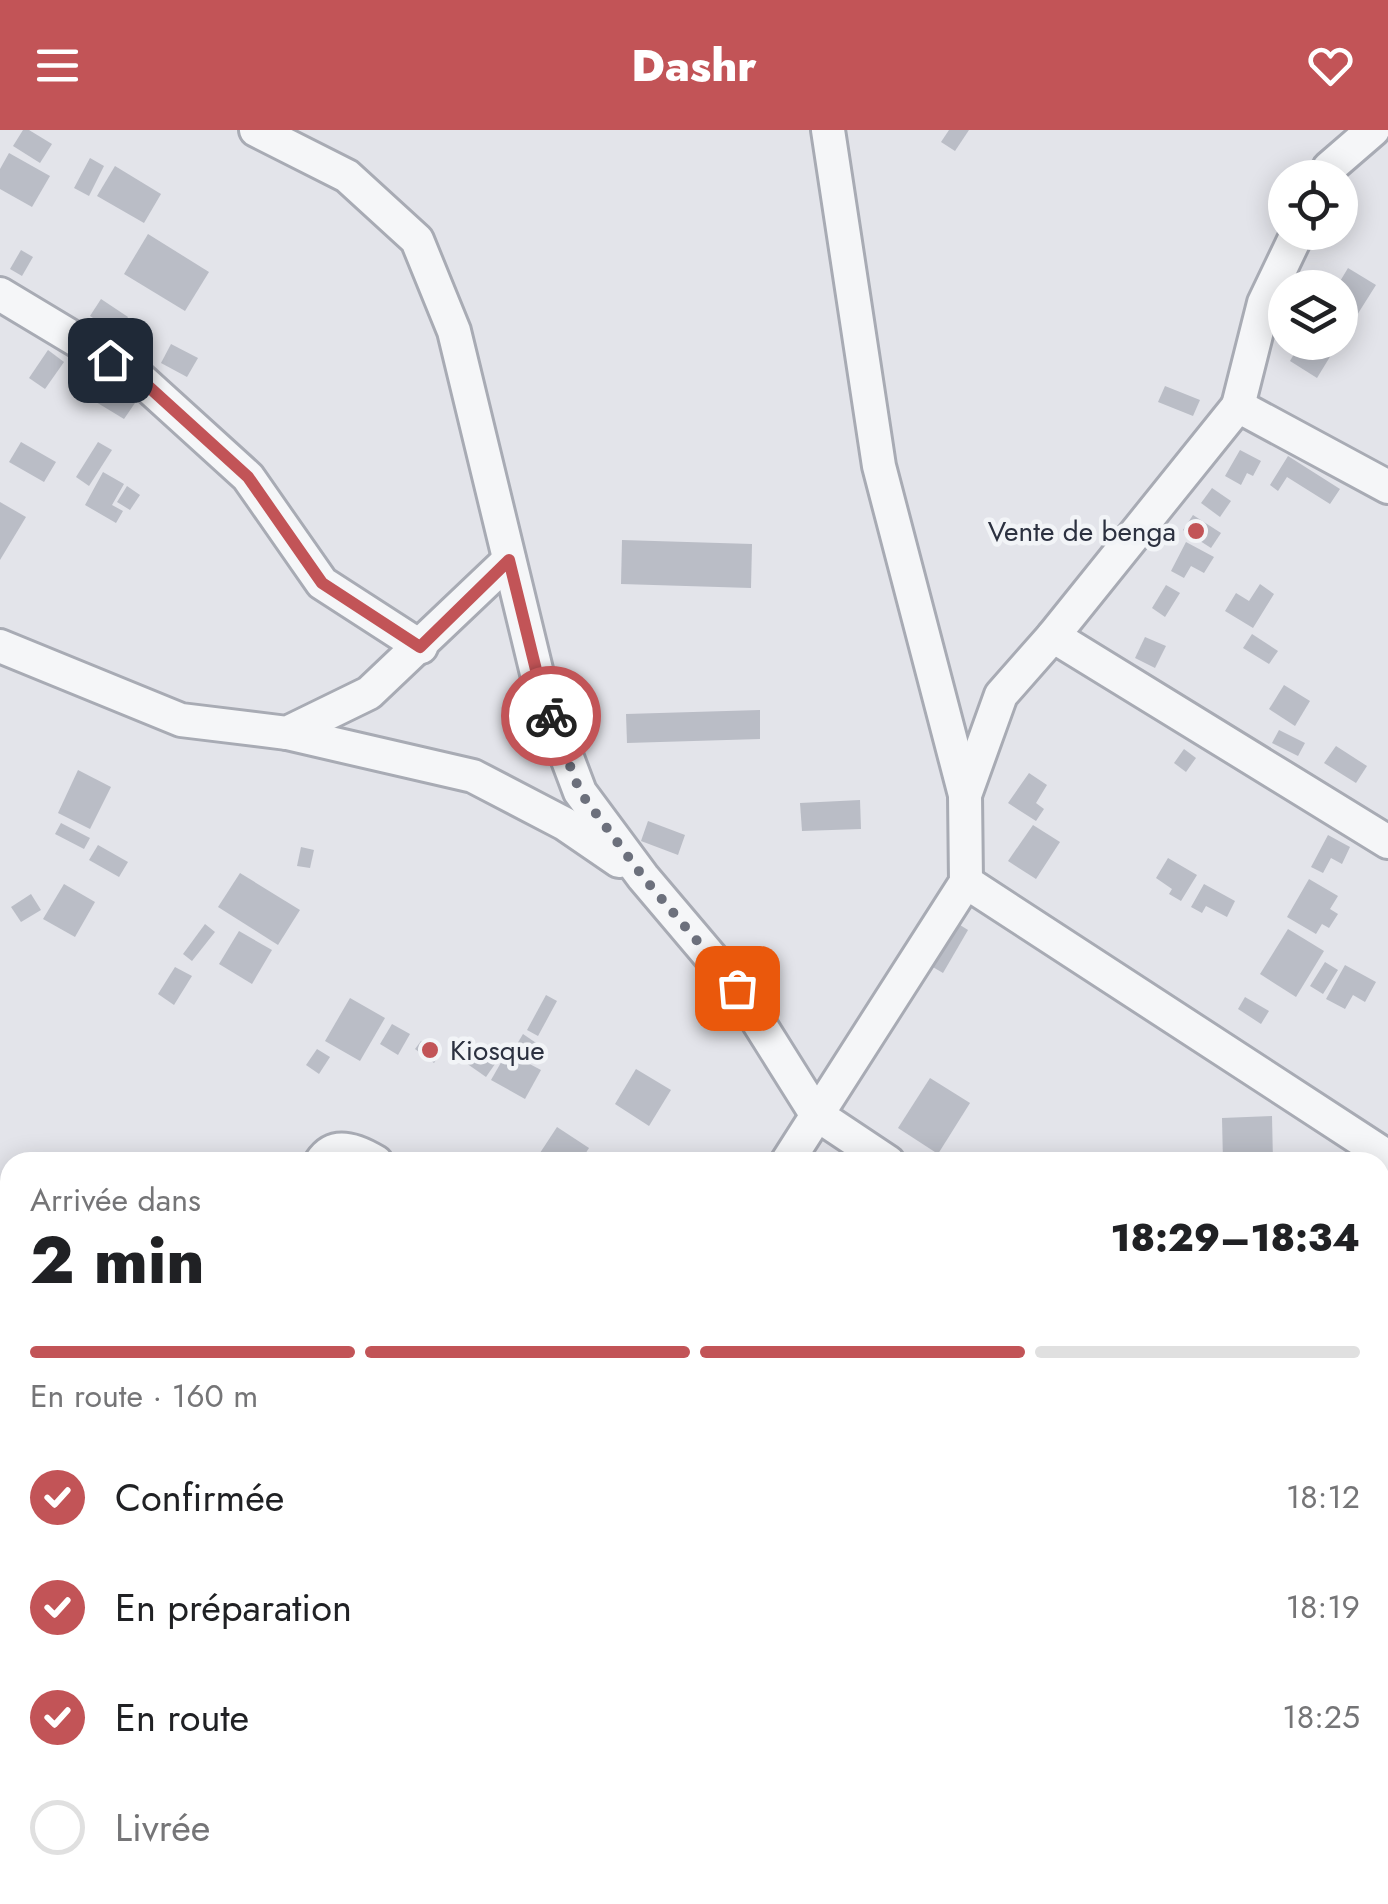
<!DOCTYPE html>
<html lang="fr">
<meta charset="utf-8">
<style>
body{margin:0;font-family:Jost,sans-serif;background:#f6f6f6;color:#202124;height:100vh;display:flex;flex-direction:column;font-size:38px;white-space:nowrap}
*{box-sizing:border-box;margin:0}
p{font-size:32px;color:#757577}
.icon{flex:none;width:55px;height:55px;fill:none;stroke:currentColor;stroke-width:2;stroke-linecap:round;stroke-linejoin:round}
.map{position:relative;flex:1;overflow:hidden}
.sheet{position:absolute;left:0px;top:1022px;width:1390px;height:752px;display:flex;flex-direction:column;background:#fff;border-radius:30px 30px 0 0;box-shadow:0 5px 25px #0003}
.sheet>*{flex:none}
.fabs{position:absolute;left:1268px;top:30px;display:grid;gap:20px}
.fabs a{display:grid;place-items:center;width:90px;height:90px;border-radius:50%;background:#fff;box-shadow:0 5px 25px #0003;font-size:50px}
.pin{position:absolute;display:grid;place-items:center;width:85px;height:85px;color:#fff;margin:-42px;border-radius:20px;box-shadow:0 5px 15px #0006}
.courier{position:absolute;display:grid;place-items:center;width:100px;height:100px;margin:-50px;border:8px solid #c25457;border-radius:50%;background:#fff;color:#222;box-shadow:0 2px 12px #0007}
.headline em{font-style:normal;font-weight:800}
.headline div{display:flex;flex-direction:column-reverse}
.headline{display:flex;align-items:center;justify-content:space-between;height:170px;padding:0 30px}
h1{font-size:65px;font-weight:800;line-height:75px}
.bar{display:grid;grid-template-columns:repeat(4,1fr);gap:15px 10px;align-content:center;height:120px;padding:0 30px}
.bar i{height:12px;border-radius:8px;background:#e0e0e0}
.bar .on{background:#c25457}
.bar p{grid-column:span 4}
ol{padding:0 30px;list-style:none}
li{display:flex;align-items:center;gap:30px;height:110px}
li p{margin-inline-start:auto}
li .icon{padding:10px;border-radius:50%;background:#c25457;color:#fff;stroke-width:4}
li:last-child{color:#757577}
li i{width:55px;height:55px;border:5px solid #e0e0e0;border-radius:50%}
header{display:flex;justify-content:space-between;align-items:center;height:130px;padding:0 30px;background:#c25457;color:#fff;font-size:45px;font-weight:800}
.map>svg:first-child{display:block}
.building{fill:#babdc6}
.lines{fill:none;stroke-linecap:round;stroke-linejoin:round}
.minor-casing{stroke:#a8abb4;stroke-width:38}
.path{stroke:#bdbfc4;stroke-width:5;stroke-dasharray:8 8;stroke-linecap:butt}
.minor{stroke:#f5f6f8;stroke-width:32}
.done{stroke:#6c707c;stroke-width:10;stroke-dasharray:0 18}
.route{stroke:#c25457;stroke-width:12}
.poi-dot{fill:#c25457;stroke:#f2f4f7;stroke-width:4}
.labels{text-anchor:middle;dominant-baseline:central;stroke-width:9;stroke-linejoin:round;paint-order:stroke}
.poi-label{font-size:28px;fill:#2c3140;stroke:#f2f4f7;text-anchor:end}
</style>
<header><svg class="icon" aria-label="menu" viewBox="0 0 24 24"><path d="M4 6h16M4 12h16M4 18h16"/></svg>Dashr<svg class="icon" aria-label="heart" viewBox="0 0 24 24"><path d="M12 20l-8-8c-3-5 5-10 8-4 3-6 11-1 8 4z"/></svg></header>
<div class="map">
<svg width="1388" height="1774" viewBox="0 0 1388 1774">
<rect width="100%" height="100%" fill="#e3e4ea"/>
<g class="building">
<polygon points="23,0 29,0 52,14 40,33 13,16"/>
<polygon points="949,0 969,0 955,21 941,12"/>
<polygon points="9,23 50,46 32,77 0,59 0,39"/>
<polygon points="90,28 104,36 89,66 74,58"/>
<polygon points="115,36 161,64 144,93 97,66"/>
<polygon points="148,104 209,142 185,181 124,144"/>
<polygon points="21,120 33,127 22,146 10,139"/>
<polygon points="1348,138 1376,155 1340,212 1340,158 1336,158"/>
<polygon points="101,169 128,187 118,204 90,186"/>
<polygon points="1301,212 1339,212 1317,248 1290,231"/>
<polygon points="171,214 198,228 187,247 161,233"/>
<polygon points="48,220 64,232 45,259 29,248"/>
<polygon points="107,255 135,273 124,289 96,272"/>
<polygon points="1165,256 1200,270 1193,286 1158,272"/>
<polygon points="21,312 56,332 44,352 9,332"/>
<polygon points="98,312 112,320 89,356 76,347"/>
<polygon points="1240,320 1261,331 1253,346 1247,343 1241,355 1225,346"/>
<polygon points="1288,326 1340,359 1330,374 1287,347 1278,361 1270,355"/>
<polygon points="103,342 124,354 112,375 123,381 116,393 85,375"/>
<polygon points="127,356 140,365 130,380 117,372"/>
<polygon points="1212,358 1231,371 1220,387 1201,373"/>
<polygon points="0,372 26,387 0,430"/>
<polygon points="1193,385 1221,403 1211,418 1183,400"/>
<polygon points="622,410 752,414 751,458 621,454"/>
<polygon points="1186,412 1214,427 1204,443 1191,436 1184,448 1171,441"/>
<polygon points="1260,454 1274,464 1253,498 1225,481 1236,463 1249,471"/>
<polygon points="1166,455 1180,463 1165,487 1152,478"/>
<polygon points="1252,504 1278,521 1269,534 1243,518"/>
<polygon points="1145,507 1166,516 1155,538 1135,528"/>
<polygon points="1284,555 1310,571 1295,596 1269,579"/>
<polygon points="760,580 760,609 627,613 626,584"/>
<polygon points="1279,600 1305,613 1298,626 1272,613"/>
<polygon points="1336,616 1367,636 1356,653 1324,633"/>
<polygon points="1184,619 1196,628 1186,642 1174,633"/>
<polygon points="78,640 111,657 90,699 58,683"/>
<polygon points="1029,643 1047,655 1036,673 1044,679 1036,691 1008,673"/>
<polygon points="860,670 861,699 802,701 800,673"/>
<polygon points="648,691 685,705 678,725 641,711"/>
<polygon points="61,693 90,708 84,719 55,704"/>
<polygon points="1033,695 1060,712 1036,749 1008,731"/>
<polygon points="1328,705 1350,717 1342,734 1331,728 1323,743 1311,737"/>
<polygon points="98,715 128,732 119,747 89,730"/>
<polygon points="301,717 314,720 310,738 297,736"/>
<polygon points="1168,728 1197,745 1181,771 1169,764 1172,759 1156,748"/>
<polygon points="240,743 300,780 278,815 218,777"/>
<polygon points="1309,749 1338,766 1330,779 1338,784 1329,798 1322,794 1316,804 1287,787"/>
<polygon points="64,754 95,772 75,807 43,789"/>
<polygon points="1204,754 1235,771 1227,787 1206,776 1202,783 1191,777"/>
<polygon points="31,764 41,780 21,792 11,777"/>
<polygon points="952,790 968,800 943,843 926,833"/>
<polygon points="205,794 215,802 192,831 183,824"/>
<polygon points="1288,799 1324,821 1296,867 1260,844"/>
<polygon points="239,801 272,820 252,854 219,834"/>
<polygon points="1325,832 1338,840 1323,864 1310,856"/>
<polygon points="1345,835 1376,852 1365,872 1353,865 1345,879 1326,869"/>
<polygon points="175,837 192,846 174,875 158,864"/>
<polygon points="546,865 557,871 538,906 527,900"/>
<polygon points="1245,867 1269,881 1261,894 1238,879"/>
<polygon points="350,868 385,888 360,931 325,911"/>
<polygon points="392,894 410,904 398,925 380,914"/>
<polygon points="523,904 542,917 534,931 514,919"/>
<polygon points="421,911 440,924 434,933 415,919"/>
<polygon points="317,919 330,927 319,944 306,935"/>
<polygon points="475,920 495,934 486,947 466,933"/>
<polygon points="507,922 541,940 525,969 491,950"/>
<polygon points="636,939 671,960 649,996 615,974"/>
<polygon points="930,948 970,973 938,1024 898,998"/>
<polygon points="1272,986 1273,1032 1223,1032 1222,988"/>
<polygon points="557,997 589,1018 580,1032 549,1032 538,1026"/>
<polygon points="1388,1051 1388,1107 1380,1108 1380,1052"/>
</g>
<g class="lines">
<defs>
<g id="minor">
<polyline points="256,0 347,46 417,110 454,201 540,556 580,662 643,747 737,858 816,984 888,1032"/>
<polyline points="828,0 879,336 965,665"/>
<polyline points="1325,48 1329,38 1373,0"/>
<polyline points="0,164 138,247 248,347 322,453 421,517"/>
<polyline points="1238,276 1264,173 1298,102"/>
<polyline points="1388,357 1238,276 1053,506 1388,712"/>
<polyline points="0,516 181,590 287,603 369,563 509,430"/>
<polyline points="287,603 473,646 565,694 619,731"/>
<polyline points="966,752 1388,1027"/>
<path d="M 321,1032 C 335,1011 358,1021 376,1032"/>
<polyline points="787,1032 966,752 965,665 1001,565 1053,506"/>
<polyline points="0,1178 10,1176"/>
<polyline points="1380,1342 1388,1347"/>
<polyline points="0,1437 10,1443"/>
<polyline points="1380,1474 1388,1462"/>
<polyline points="1380,1652 1388,1656"/>
<polyline points="1063,1765 1077,1774"/>
<polyline points="822,1774 826,1765"/>
<polyline points="1307,1774 1312,1765"/>
</g>
</defs>
<use href="#minor" class="minor-casing"/>
<polyline class="path" points="311,1774 313,1765"/>
<use href="#minor" class="minor"/>
</g>
<g class="lines">
<polyline class="done" points="551,586 580,662 644,748 737,858"/>
<polyline class="route" points="110,230 138,247 248,347 322,453 420,517 509,430 540,556 551,586"/>
</g>
<g class="poi-dot">
<circle cx="1196" cy="401" r="10"/>
<circle cx="430" cy="920" r="10"/>
</g>
<g class="labels">
<g class="poi-label">
<text x="1176" y="401">Vente de benga</text>
<text x="450" y="920" text-anchor="start">Kiosque</text>
</g>
</g>
</svg>
<div class="fabs">
<a><svg class="icon" aria-label="locate" viewBox="0 0 24 24"><circle cx="12" cy="12" r="6"/><path d="M12 2v4M12 18v4M2 12h4M18 12h4"/></svg></a>
<a><svg class="icon" aria-label="layers" viewBox="0 0 24 24"><path d="M12 4l9 5-9 5-9-5zM3 14l9 5 9-5"/></svg></a>
</div>
<div class="pin" style="left:737px;top:858px;background:#ea580c"><svg class="icon" aria-label="bag" viewBox="0 0 24 24"><path d="M5 8h14l-1 12H6zM9 8a3 3 0 0 1 6 0"/></svg></div>
<div class="pin" style="left:110px;top:230px;background:#1f2937"><svg class="icon" aria-label="home" viewBox="0 0 24 24"><path d="M3 11l9-7 9 7M6 9v11h12V9"/></svg></div>
<div class="courier" style="left:551px;top:586px"><svg class="icon" aria-label="bike" viewBox="0 0 24 24"><circle cx="6" cy="16" r="4"/><circle cx="18" cy="16" r="4"/><path d="M6 16l4-8h5l3 8M10 8l3 8H6M13 5h3"/></svg></div>
<section class="sheet">
<div class="headline"><div><h1>2 min</h1><p>Arrivée dans</p></div><em>18:29–18:34</em></div>
<div class="bar"><i class="on"></i><i class="on"></i><i class="on"></i><i></i><p>En route · 160 m</p></div>
<ol>
<li><svg class="icon" aria-label="check" viewBox="0 0 24 24"><path d="M5 12l5 5 9-10"/></svg>Confirmée<p>18:12</p></li>
<li><svg class="icon" aria-label="check" viewBox="0 0 24 24"><path d="M5 12l5 5 9-10"/></svg>En préparation<p>18:19</p></li>
<li><svg class="icon" aria-label="check" viewBox="0 0 24 24"><path d="M5 12l5 5 9-10"/></svg>En route<p>18:25</p></li>
<li><i></i>Livrée</li>
</ol>
</section>
</div>
